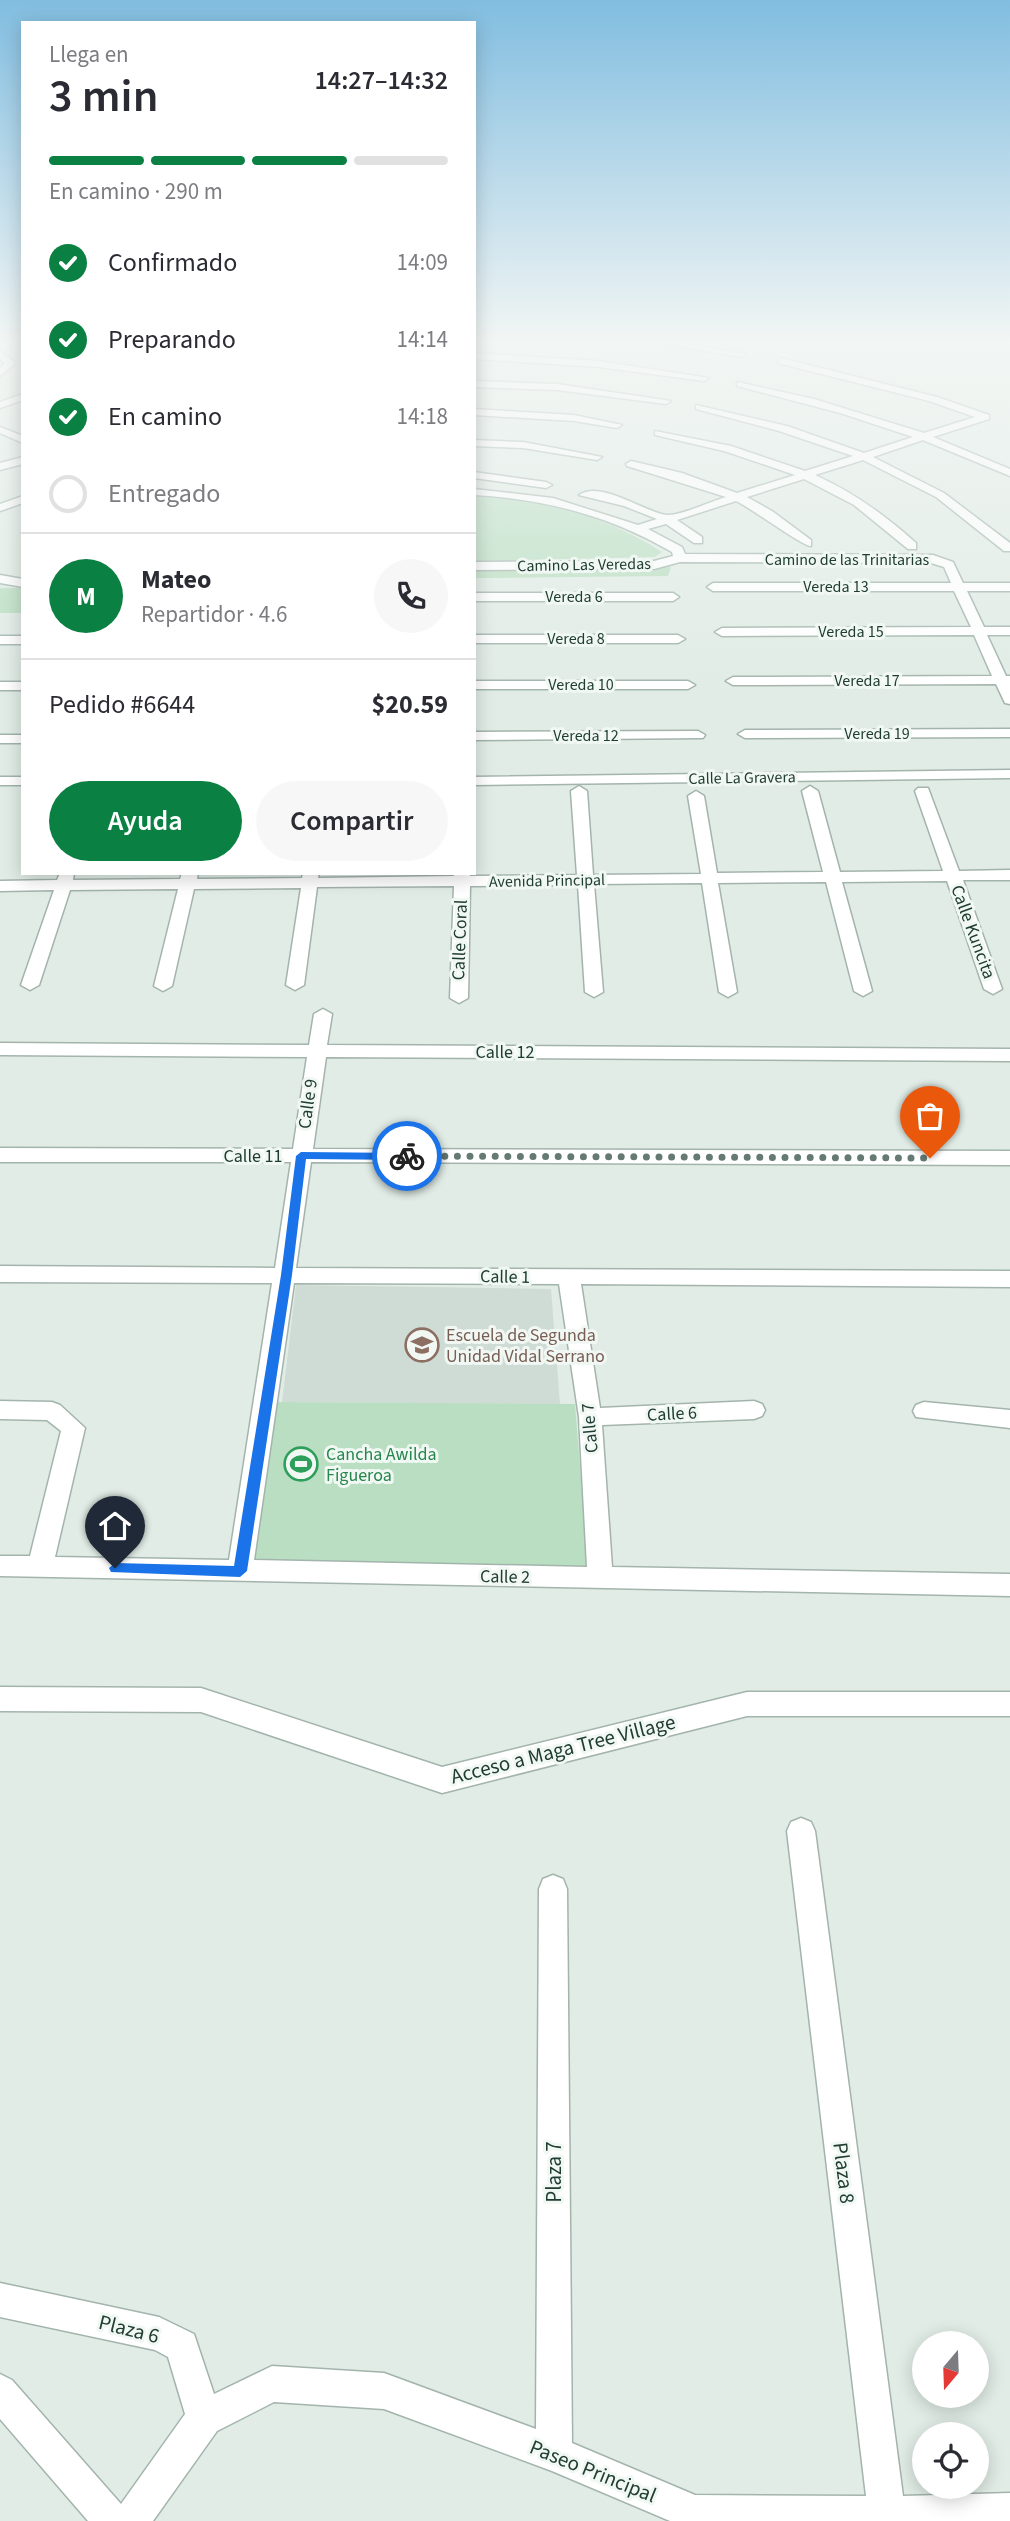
<!DOCTYPE html>
<html lang="es">
<meta charset="utf-8">
<style>
body{margin:0;font-family:"Source Sans 3",sans-serif;background:#f7f7f7;color:#2b2b33;height:100vh;display:flex;flex-direction:column;font-size:26px;white-space:nowrap}
*{box-sizing:border-box;margin:0}
p{font-size:23px;color:#7c7c81}
.icon{flex:none;width:38px;height:38px;fill:none;stroke:currentColor;stroke-width:2;stroke-linecap:round;stroke-linejoin:round}
.map{position:relative;flex:1;overflow:hidden}
.sheet{position:absolute;left:21px;top:21px;width:455px;height:854px;display:flex;flex-direction:column;background:#fff;border-radius:0px;box-shadow:0 4px 18px #0003}
.sheet>*{flex:none}
.needle{width:46px;rotate:199deg}
.controls{position:absolute;left:912px;top:2331px;display:grid;gap:14px}
.controls a{display:grid;place-items:center;width:77px;height:77px;border-radius:50%;background:#fff;box-shadow:0 4px 18px #0003;font-size:35px}
.pin{position:absolute;display:grid;place-items:center;width:60px;height:60px;color:#fff;margin:-72px -30px;border-radius:50% 50% 50% 0;rotate:-45deg;box-shadow:0 0 7px #0007}
.pin .icon{rotate:45deg}
.courier{position:absolute;display:grid;place-items:center;width:70px;height:70px;margin:-35px;border:5px solid #1a73e8;border-radius:50%;background:#fff;color:#222;box-shadow:0 2px 9px #0007}
.overview em{font-style:normal;font-weight:600}
.overview div{display:flex;flex-direction:column-reverse}
.overview{display:flex;align-items:center;justify-content:space-between;height:119px;padding:0 28px}
h1{font-size:46px;font-weight:600;line-height:52px}
.bar{display:grid;grid-template-columns:repeat(4,1fr);gap:10px 7px;align-content:center;height:84px;padding:0 28px}
.bar i{height:9px;border-radius:5px;background:#e1e1e2}
.bar .selected{background:#0b8043}
.bar p{grid-column:span 4}
.line{display:flex;align-items:center;gap:18px;padding:0 28px;border-top:2px solid #e1e1e2}
.line div{flex:1}
.round{display:grid;place-items:center;flex:none;width:74px;height:74px;border-radius:37px;background:#f7f7f7}
ol{padding:0 28px;list-style:none}
li{display:flex;align-items:center;gap:21px;height:77px}
li p{margin-inline-start:auto}
li .icon{padding:7px;border-radius:50%;background:#0b8043;color:#fff;stroke-width:4}
li:last-child{color:#7c7c81}
li i{width:38px;height:38px;border:4px solid #e1e1e2;border-radius:50%}
.primary-button{display:flex;gap:14px;margin-top:auto;padding:14px 28px}
.primary-button a{flex:1;height:80px;border-radius:42px;background:#0b8043;color:#fff;font-size:28px;font-weight:600;line-height:80px;text-align:center}
.primary-button a+a{background:#f7f7f7;color:#2b2b33}
.map>svg:first-child{display:block}
.built{fill:#cfdcd5}
.green{fill:#b9dec1}
.lines{fill:none;stroke-linecap:round;stroke-linejoin:round}
.minor-casing{stroke:#a3b4ad;stroke-width:3}
.minor{fill:#fff;fill-rule:evenodd}
.route{fill:#1a73e8}
.done{stroke:#647a72;stroke-width:7;stroke-dasharray:0 12.6}
.labels{text-anchor:middle;dominant-baseline:central;stroke-width:6;stroke-linejoin:round;paint-order:stroke}
.far-street-label{font-size:16px;fill:#203d34;stroke:#f1f8f4}
.street-label{font-size:18px;fill:#203d34;stroke:#f1f8f4}
.education-label{font-size:18px;fill:#785e54;stroke:#f1f8f4;text-anchor:start}
.leisure-label{font-size:18px;fill:#27864d;stroke:#f1f8f4;text-anchor:start}
.near-street-label{font-size:21px;fill:#203d34;stroke:#f1f8f4}
</style>
<div class="map">
<svg width="1010" height="2521" viewBox="0 0 1010 2521">
<rect width="100%" height="100%" fill="#e1ece6"/>
<polygon class="built" points="296,1285 551,1289 560,1404 282,1402"/>
<g class="green">
<path d="M 474,497 C 539,499 607,516 662,552 L 655,557 L 474,561 Z"/>
<polygon points="671,567 668,576 474,578 474,571"/>
<rect x="0" y="588" width="23" height="25"/>
<polygon points="274,1402 575,1404 588,1567 258,1563 254,1558"/>
</g>
<g class="lines">
<defs>
<g id="minor">
<polygon points="658,343 682,343 746,354 741,357"/>
<polygon points="0,351 16,363 0,376 0,368 5,363 0,359"/>
<polygon points="474,353 599,361 709,378 704,381 599,367 474,359"/>
<path d="M 781,358 L 937,397 L 989,415 L 989,419 L 933,437 L 1010,469 L 1010,476 L 923,440 L 873,457 L 944,493 L 1010,543 L 1010,551 L 1004,551 L 936,497 L 863,460 L 815,475 C 853,492 885,515 916,543 L 916,549 L 908,549 L 854,505 L 804,479 L 747,497 L 772,511 L 811,540 L 811,546 C 804,547 751,508 736,501 L 677,520 L 702,537 L 702,543 L 694,543 L 666,524 L 648,529 L 682,547 L 685,554 L 933,555 L 953,562 L 963,583 L 1010,583 L 1010,591 L 967,591 L 984,627 L 1010,627 L 1010,635 L 987,635 L 1006,676 L 1010,676 L 1010,704 L 1005,703 L 996,684 L 733,685 L 726,681 L 733,677 L 992,676 L 974,635 L 722,636 L 715,632 L 722,628 L 971,627 L 954,591 L 713,591 L 707,587 L 713,583 L 951,583 L 944,567 L 931,563 L 680,562 L 654,569 L 474,570 L 474,562 L 654,561 L 673,556 L 672,552 C 610,516 546,499 474,495 L 474,489 L 553,498 L 638,525 L 657,519 L 624,506 L 579,495 C 601,479 649,515 668,515 C 682,515 712,501 726,497 L 627,466 L 626,464 L 631,461 L 682,473 L 737,493 L 795,475 L 724,451 L 655,435 L 655,431 L 731,446 L 805,471 L 853,456 L 779,431 L 696,409 L 696,405 L 787,426 L 864,453 L 913,437 L 840,413 L 737,386 L 737,382 L 814,399 L 924,433 L 975,417 L 929,401 L 778,363 Z"/>
<polygon points="474,381 557,384 671,401 666,404 557,390 474,387"/>
<polygon points="23,394 23,400 0,408 0,402"/>
<polygon points="474,409 574,415 622,425 617,428 574,421 474,415"/>
<polygon points="0,427 23,436 23,443 0,433"/>
<polygon points="474,440 523,442 602,457 597,460 523,448 474,446"/>
<polygon points="23,457 23,464 0,470 0,463"/>
<polygon points="474,472 546,482 552,485 546,488 474,478"/>
<polygon points="23,496 23,503 0,511 0,504"/>
<polygon points="0,575 23,579 23,587 0,583"/>
<polygon points="474,593 673,593 679,597 673,601 474,601"/>
<polygon points="474,635 678,635 685,639 678,643 474,643"/>
<rect x="0" y="636" width="23" height="8"/>
<polygon points="474,681 688,681 695,685 688,689 474,689"/>
<rect x="0" y="682" width="23" height="8"/>
<polygon points="1010,729 1010,737 745,738 738,734 745,730"/>
<polygon points="698,731 705,735 703,738 474,740 474,732"/>
<rect x="0" y="735" width="23" height="8"/>
<polygon points="1010,770 1010,778 474,785 474,777"/>
<rect x="0" y="777" width="23" height="8"/>
<polygon points="579,786 587,791 593,875 701,874 688,796 696,791 704,796 717,873 823,872 802,791 810,786 818,791 840,872 943,871 915,791 918,788 928,788 959,871 1010,870 1010,880 963,880 1002,989 993,994 984,989 947,881 842,882 872,991 863,996 854,991 826,882 718,883 737,992 728,997 719,992 702,883 594,884 603,992 594,997 585,992 578,885 470,886 468,998 459,1003 450,998 454,886 317,887 304,985 295,990 286,985 301,888 194,889 172,986 163,991 154,986 178,889 70,890 39,985 30,990 21,985 54,890 0,891 0,881 57,880 60,873 74,873 73,880 180,879 182,873 198,873 197,879 302,878 303,873 319,873 318,878 454,876 454,873 470,873 470,876 577,875 571,791"/>
<path d="M 323,1009 L 332,1014 L 327,1045 L 1010,1049 L 1010,1061 L 326,1057 L 313,1149 L 1010,1151 L 1010,1165 L 311,1162 L 296,1268 L 1010,1271 L 1010,1287 L 581,1284 L 600,1408 L 754,1401 L 762,1404 L 765,1410 L 762,1416 L 754,1419 L 602,1425 L 612,1567 L 1010,1574 L 1010,1596 L 0,1576 L 0,1556 L 30,1556 L 61,1431 L 47,1420 L 0,1419 L 0,1401 L 52,1402 L 60,1405 L 85,1428 L 55,1557 L 229,1560 L 272,1283 L 0,1282 L 0,1266 L 275,1268 L 291,1162 L 0,1162 L 0,1148 L 293,1149 L 307,1057 L 0,1055 L 0,1043 L 309,1045 L 314,1014 ZM 294,1283 L 559,1284 L 579,1417 L 587,1567 L 254,1560 Z"/>
<polygon points="924,1402 1010,1410 1010,1428 916,1417 913,1411 916,1405"/>
<polygon points="0,1687 201,1688 442,1767 747,1692 1010,1692 1010,1716 747,1716 442,1793 201,1712 0,1711"/>
<polygon points="801,1818 811,1822 815,1831 903,2496 1010,2493 1010,2521 670,2521 552,2471 384,2409 274,2402 217,2431 153,2521 88,2521 0,2419 0,2374 12,2380 121,2504 185,2414 168,2357 155,2350 0,2317 0,2283 159,2317 194,2334 214,2394 272,2366 384,2373 536,2429 539,1889 543,1879 553,1875 563,1879 567,1889 572,2443 695,2495 866,2496 787,1831 791,1822"/>
</g>
</defs>
<use href="#minor" class="minor-casing"/>
<use href="#minor" class="minor"/>
</g>
<linearGradient id="sky" x2="0" y2="1"><stop stop-color="#81bde0"/><stop offset="0.49" stop-color="#f2f6f4"/><stop offset="1" stop-color="#f2f6f4" stop-opacity="0"/></linearGradient>
<rect width="1010" height="696" fill="url(#sky)"/>
<polygon class="route" points="301,1152 407,1153 413,1156 407,1160 306,1159 292,1275 247,1571 240,1577 111,1572 109,1568 115,1563 234,1566 281,1275 296,1156"/>
<g class="lines">
<polyline class="done" points="407,1156 930,1158"/>
</g>
<defs>
<symbol id="school-ring" viewBox="-11 -11 22 22"><circle r="9.5" fill="#f1f8f4" stroke="#8d6e63" stroke-width="1.5"/><path d="M0-5L7-2L0 1L-7-2ZM-4 1L0 2.5L4 1V4Q0 6-4 4Z" fill="#8d6e63"/></symbol>
<symbol id="stadium-ring" viewBox="-11 -11 22 22"><circle r="9.5" fill="#f1f8f4" stroke="#2e9e5b" stroke-width="1.5"/><path d="M0-5a6.5 5 0 1 0 0 10a6.5 5 0 1 0 0-10ZM-3.5-1.8h7v3.6h-7Z" fill="#2e9e5b"/></symbol>
</defs>
<g fill-rule="evenodd">
<use href="#school-ring" x="403" y="1326" width="38" height="38"/>
<use href="#stadium-ring" x="282" y="1445" width="38" height="38"/>
</g>
<g class="labels">
<g class="far-street-label">
<text x="847" y="560">Camino de las Trinitarias</text>
<text transform="translate(584 565) rotate(-1)">Camino Las Veredas</text>
<text x="836" y="587">Vereda 13</text>
<text x="574" y="597">Vereda 6</text>
<text x="851" y="632">Vereda 15</text>
<text x="576" y="639">Vereda 8</text>
<text x="867" y="681">Vereda 17</text>
<text x="581" y="685">Vereda 10</text>
<text x="877" y="734">Vereda 19</text>
<text x="586" y="736">Vereda 12</text>
<text transform="translate(742 778) rotate(-1)">Calle La Gravera</text>
<text transform="translate(547 881) rotate(-1)">Avenida Principal</text>
</g>
<g class="street-label">
<text transform="translate(973 932) rotate(70)">Calle Kuncita</text>
<text transform="translate(460 940) rotate(-88)">Calle Coral</text>
<text x="505" y="1052">Calle 12</text>
<text transform="translate(308 1104) rotate(-82)">Calle 9</text>
<text x="253" y="1156">Calle 11</text>
<text transform="translate(505 1277) rotate(1)">Calle 1</text>
<text transform="translate(672 1414) rotate(-3)">Calle 6</text>
<text transform="translate(590 1428) rotate(-95)">Calle 7</text>
<text transform="translate(505 1577) rotate(1)">Calle 2</text>
</g>
<g class="education-label">
<text x="446" y="1335">Escuela de Segunda<tspan x="446" dy="21">Unidad Vidal Serrano</tspan></text>
</g>
<g class="leisure-label">
<text x="326" y="1454">Cancha Awilda<tspan x="326" dy="21">Figueroa</tspan></text>
</g>
<g class="near-street-label">
<text transform="translate(563 1749) rotate(-14)">Acceso a Maga Tree Village</text>
<text transform="translate(554 2172) rotate(-90)">Plaza 7</text>
<text transform="translate(844 2173) rotate(83)">Plaza 8</text>
<text transform="translate(129 2329) rotate(14)">Plaza 6</text>
<text transform="translate(593 2471) rotate(22)">Paseo Principal</text>
</g>
</g>
</svg>
<div class="controls">
<a><svg class="needle" viewBox="-14 -14 28 28"><path d="M0-13l5 13h-10z" fill="#e53935"/><path d="M0 13l5-13h-10z" fill="#7c7c81"/></svg></a>
<a><svg class="icon" aria-label="locate" viewBox="0 0 24 24"><circle cx="12" cy="12" r="6"/><path d="M12 2v4M12 18v4M2 12h4M18 12h4"/></svg></a>
</div>
<div class="pin" style="left:930px;top:1158px;background:#ea580c"><svg class="icon" aria-label="bag" viewBox="0 0 24 24"><path d="M5 8h14l-1 12H6zM9 8a3 3 0 0 1 6 0"/></svg></div>
<div class="pin" style="left:115px;top:1568px;background:#1f2937"><svg class="icon" aria-label="home" viewBox="0 0 24 24"><path d="M3 11l9-7 9 7M6 9v11h12V9"/></svg></div>
<div class="courier" style="left:407px;top:1156px"><svg class="icon" aria-label="bike" viewBox="0 0 24 24"><circle cx="6" cy="16" r="4"/><circle cx="18" cy="16" r="4"/><path d="M6 16l4-8h5l3 8M10 8l3 8H6M13 5h3"/></svg></div>
<section class="sheet">
<div class="overview"><div><h1>3 min</h1><p>Llega en</p></div><em>14:27–14:32</em></div>
<div class="bar"><i class="selected"></i><i class="selected"></i><i class="selected"></i><i></i><p>En camino · 290 m</p></div>
<ol>
<li><svg class="icon" aria-label="check" viewBox="0 0 24 24"><path d="M5 12l5 5 9-10"/></svg>Confirmado<p>14:09</p></li>
<li><svg class="icon" aria-label="check" viewBox="0 0 24 24"><path d="M5 12l5 5 9-10"/></svg>Preparando<p>14:14</p></li>
<li><svg class="icon" aria-label="check" viewBox="0 0 24 24"><path d="M5 12l5 5 9-10"/></svg>En camino<p>14:18</p></li>
<li><i></i>Entregado</li>
</ol>
<div class="line" style="height:126px"><b class="round" style="background:#0b8043;color:#fff">M</b><div><b>Mateo</b><p>Repartidor · 4.6</p></div><a class="round"><svg class="icon" aria-label="phone" viewBox="0 0 24 24"><path d="M5 4h4l2 5-3 2q2 4 5 5l2-3 5 2v4C11 20 4 13 5 4z"/></svg></a></div>
<div class="line" style="height:91px"><div>Pedido #6644</div><b>$20.59</b></div>
<div class="primary-button"><a>Ayuda</a><a>Compartir</a></div>
</section>
</div>
